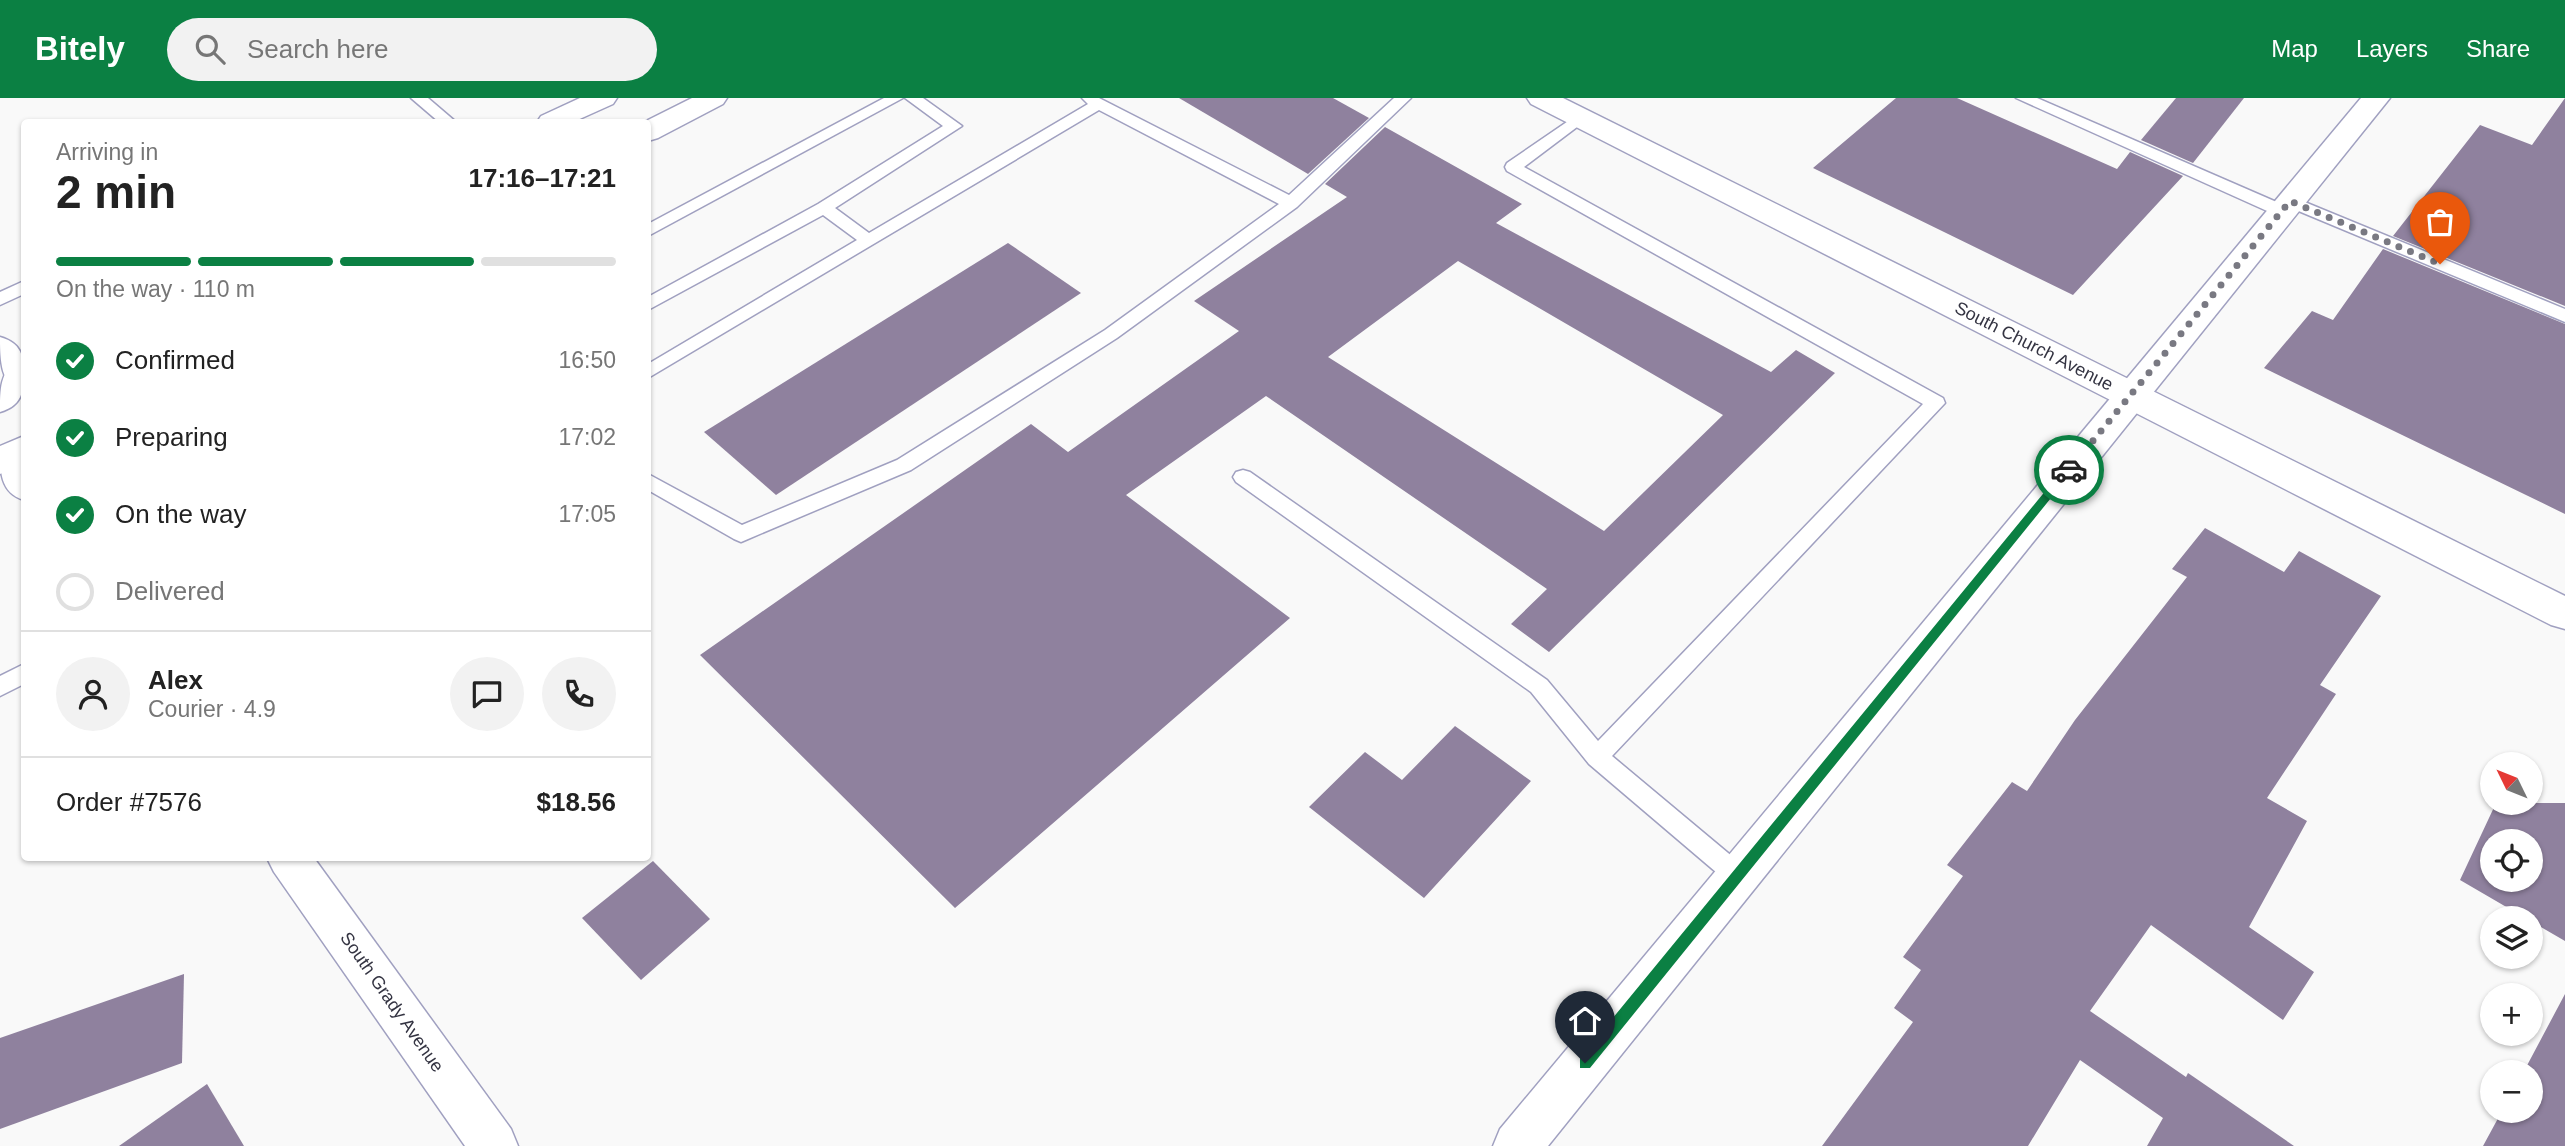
<!DOCTYPE html>
<meta charset="utf-8">
<style>
body{margin:0;font-family:Helvetica,sans-serif;background:#f2f2f2;color:#222;height:100vh;display:flex;flex-direction:column;font-size:26px;white-space:nowrap}
*{box-sizing:border-box;margin:0}
p{font-size:23px;color:#767676}
.icon{flex:none;width:38px;height:38px;fill:none;stroke:currentColor;stroke-width:2;stroke-linecap:round;stroke-linejoin:round}
.map{position:relative;flex:1;overflow:hidden}
.drawer{position:absolute;left:21px;top:21px;width:630px;height:742px;display:flex;flex-direction:column;background:#fff;border-radius:7px;box-shadow:0 2px 5px #0004}
.drawer>*{flex:none}
.needle{width:46px;rotate:313deg}
.buttons{position:absolute;left:2480px;top:654px;display:grid;gap:14px}
.buttons a{display:grid;place-items:center;width:63px;height:63px;border-radius:50%;background:#fff;box-shadow:0 2px 5px #0004;font-size:35px}
.pin{position:absolute;display:grid;place-items:center;width:60px;height:60px;color:#fff;margin:-72px -30px;border-radius:50% 50% 50% 0;rotate:-45deg;box-shadow:0 0 7px #0007}
.pin .icon{rotate:45deg}
.courier{position:absolute;display:grid;place-items:center;width:70px;height:70px;margin:-35px;border:5px solid #0b8043;border-radius:50%;background:#fff;color:#222;box-shadow:0 2px 9px #0007}
.headline em{font-style:normal;font-weight:700}
.headline div{display:flex;flex-direction:column-reverse}
.headline{display:flex;align-items:center;justify-content:space-between;height:119px;padding:0 35px}
h1{font-size:46px;font-weight:700;line-height:52px}
.bar{display:grid;grid-template-columns:repeat(4,1fr);gap:10px 7px;align-content:center;height:84px;padding:0 35px}
.bar i{height:9px;border-radius:5px;background:#e0e0e0}
.bar .selected{background:#0b8043}
.bar p{grid-column:span 4}
.line{display:flex;align-items:center;gap:18px;padding:0 35px;border-top:2px solid #e0e0e0}
.line div{flex:1}
.round{display:grid;place-items:center;flex:none;width:74px;height:74px;border-radius:37px;background:#f2f2f2}
ol{padding:0 35px;list-style:none}
li{display:flex;align-items:center;gap:21px;height:77px}
li p{margin-inline-start:auto}
li .icon{padding:7px;border-radius:50%;background:#0b8043;color:#fff;stroke-width:4}
li:last-child{color:#767676}
li i{width:38px;height:38px;border:4px solid #e0e0e0;border-radius:50%}
header{display:flex;align-items:center;gap:42px;box-sizing:border-box;height:98px;padding:0 35px;background:#0b8043;color:#fff}
header strong{font-size:33px}
nav{display:flex;gap:38px;margin-inline-start:auto;font-size:24px}
.search{width:490px;height:63px;background:#f2f2f2;display:flex;align-items:center;gap:18px;box-sizing:border-box;padding:0 24px;border-radius:38px;color:#767676;font-size:26px}
.map>svg:first-child{display:block}
.building{fill:#8f819e;fill-rule:evenodd}
.lines{fill:none;stroke-linecap:round;stroke-linejoin:round}
.lane-casing{stroke:#a0a0c0;stroke-width:3}
.street-casing{stroke:#a0a0c0;stroke-width:3}
.secondary-casing{stroke:#a0a0c0;stroke-width:3}
.primary-casing{stroke:#a0a0c0;stroke-width:3}
.lane{fill:#fff;fill-rule:evenodd}
.street{fill:#fff;fill-rule:evenodd}
.secondary{fill:#fff;fill-rule:evenodd}
.primary{fill:#fff;fill-rule:evenodd}
.route{fill:#0b8043}
.done{stroke:#797982;stroke-width:7;stroke-dasharray:0 12.6}
.labels{text-anchor:middle;dominant-baseline:central;stroke-width:5;stroke-linejoin:round;paint-order:stroke}
.street-label{font-size:18px;fill:#343442;stroke:#fff}
</style>
<header>
<strong>Bitely</strong>
<div class="search"><svg class="icon" aria-label="search" viewBox="0 0 24 24"><circle cx="10" cy="10" r="6"/><path d="M15 15l6 6"/></svg>Search here</div>
<nav><a>Map</a><a>Layers</a><a>Share</a></nav>
</header>
<div class="map">
<svg width="2565" height="1048" viewBox="0 0 2565 1048">
<rect width="100%" height="100%" fill="#f9f9f9"/>
<g class="building">
<polygon points="1179,0 1333,0 1369,20 1308,76"/>
<polygon points="1896,0 1957,0 2117,71 2130,54 2183,78 2073,197 1813,70"/>
<polygon points="2176,0 2244,0 2193,65 2141,42"/>
<polygon points="2565,0 2565,208 2393,138 2480,27 2532,47"/>
<path d="M 1385,29 L 1522,106 L 1496,125 L 1771,274 L 1796,252 L 1835,275 L 1549,554 L 1511,526 L 1547,491 L 1266,298 L 1126,397 L 1290,520 L 955,810 L 700,557 L 1031,326 L 1068,354 L 1239,233 L 1194,203 L 1347,99 L 1325,86 ZM 1458,163 L 1723,317 L 1604,433 L 1328,259 Z"/>
<polygon points="1008,145 1081,195 776,397 704,334"/>
<polygon points="2383,151 2565,226 2565,416 2264,270 2312,213 2333,222"/>
<polygon points="2205,430 2284,474 2299,453 2381,498 2320,587 2336,596 2267,700 2307,723 2249,829 2314,874 2283,922 2151,827 2090,913 2186,979 2188,975 2294,1048 2147,1048 2163,1020 2080,962 2028,1048 1822,1048 1913,924 1894,910 1921,872 1903,859 1963,778 1947,767 2012,684 2027,693 2075,622 2187,479 2172,471"/>
<polygon points="1455,628 1531,683 1424,800 1309,709 1365,654 1402,682"/>
<path d="M 2496,705 L 2565,705 L 2565,843 L 2460,782 ZM 2492,744 L 2530,744 L 2530,782 L 2492,782 Z"/>
<polygon points="653,763 710,821 641,882 582,820"/>
<polygon points="184,876 182,965 0,1031 0,940"/>
<polygon points="2565,896 2565,1048 2483,1048 2502,1013 2530,1013 2530,975 2523,975"/>
<polygon points="207,986 244,1048 119,1048"/>
</g>
<g class="lines">
<defs>
<g id="lane">
<polygon points="411,0 428,0 456,24 439,24"/>
<polygon points="884,0 903,0 648,138 648,126"/>
<polygon points="905,0 923,0 962,28 835,110 869,135 1088,6 1082,0 1099,0 1289,97 1394,0 1411,0 1297,109 1117,240 911,372 748,441 741,444 734,441 648,392 648,376 742,427 897,362 1105,232 1279,106 1099,12 648,280 648,266 857,142 823,117 648,212 648,199 818,106 943,28"/>
<polygon points="2016,0 2037,0 2288,109 2290,113 2282,118 2276,117"/>
<polygon points="1580,15 1585,17 1588,20 1585,23 1524,69 1943,300 1945,305 1612,658 1746,770 1750,778 1746,786 1738,789 1730,786 1589,666 1531,594 1236,384 1233,379 1236,374 1243,372 1250,374 1547,582 1598,643 1923,306 1507,73 1505,69 1507,65"/>
<polygon points="2290,98 2565,211 2565,224 2284,107 2282,103"/>
<polygon points="24,183 24,196 0,207 0,194"/>
<polygon points="24,566 24,586 0,598 0,578"/>
</g>
<g id="street">
<polygon points="2361,0 2390,0 1548,1048 1493,1048 1500,1031"/>
<path d="M 0,239 C 25,246 24,263 24,286 C 0,295 0,257 0,239 Z"/>
<path d="M 4,348 C 32,356 24,378 24,402 C 0,395 0,373 0,349 Z"/>
<polygon points="267,760 314,760 511,1031 518,1048 465,1048 274,774"/>
</g>
<polygon id="secondary" points="1527,0 1563,0 2565,498 2565,531 2551,527 1531,6"/>
<g id="primary">
<polygon points="580,0 617,0 613,6 573,24 537,24 541,18"/>
<polygon points="692,0 727,0 723,6 658,40 648,43 648,24 644,24"/>
<path d="M 18,264 L 24,266 C 24,289 25,307 0,314 C 0,292 0,272 18,264 Z"/>
<polygon points="24,338 24,366 0,376 0,348"/>
</g>
</defs>
<use href="#lane" class="lane-casing"/>
<use href="#street" class="street-casing"/>
<use href="#secondary" class="secondary-casing"/>
<use href="#primary" class="primary-casing"/>
<use href="#lane" class="lane"/>
<use href="#street" class="street"/>
<use href="#secondary" class="secondary"/>
<use href="#primary" class="primary"/>
</g>
<polygon class="route" points="2069,368 2074,372 2072,374 1590,970 1580,970 1580,960 2065,369"/>
<g class="lines">
<polyline class="done" points="2069,372 2290,103 2440,166"/>
</g>
<g class="labels">
<g class="street-label">
<text transform="translate(2034 248) rotate(27)">South Church Avenue</text>
<text transform="translate(392 904) rotate(55)">South Grady Avenue</text>
</g>
</g>
</svg>
<div class="buttons">
<a><svg class="needle" viewBox="-14 -14 28 28"><path d="M0-13l5 13h-10z" fill="#e53935"/><path d="M0 13l5-13h-10z" fill="#767676"/></svg></a>
<a><svg class="icon" aria-label="locate" viewBox="0 0 24 24"><circle cx="12" cy="12" r="6"/><path d="M12 2v4M12 18v4M2 12h4M18 12h4"/></svg></a>
<a><svg class="icon" aria-label="layers" viewBox="0 0 24 24"><path d="M12 4l9 5-9 5-9-5zM3 14l9 5 9-5"/></svg></a>
<a>+</a>
<a>−</a>
</div>
<div class="pin" style="left:2440px;top:166px;background:#ea580c"><svg class="icon" aria-label="bag" viewBox="0 0 24 24"><path d="M5 8h14l-1 12H6zM9 8a3 3 0 0 1 6 0"/></svg></div>
<div class="pin" style="left:1585px;top:965px;background:#1f2937"><svg class="icon" aria-label="home" viewBox="0 0 24 24"><path d="M3 11l9-7 9 7M6 9v11h12V9"/></svg></div>
<div class="courier" style="left:2069px;top:372px"><svg class="icon" aria-label="car" viewBox="0 0 24 24"><path d="M5 17H2v-5l4-1 3-4h7l3 4 3 1v5h-3M9 17h6M6 11h13"/><circle cx="7" cy="17" r="2"/><circle cx="17" cy="17" r="2"/></svg></div>
<section class="drawer">
<div class="headline"><div><h1>2 min</h1><p>Arriving in</p></div><em>17:16–17:21</em></div>
<div class="bar"><i class="selected"></i><i class="selected"></i><i class="selected"></i><i></i><p>On the way · 110 m</p></div>
<ol>
<li><svg class="icon" aria-label="check" viewBox="0 0 24 24"><path d="M5 12l5 5 9-10"/></svg>Confirmed<p>16:50</p></li>
<li><svg class="icon" aria-label="check" viewBox="0 0 24 24"><path d="M5 12l5 5 9-10"/></svg>Preparing<p>17:02</p></li>
<li><svg class="icon" aria-label="check" viewBox="0 0 24 24"><path d="M5 12l5 5 9-10"/></svg>On the way<p>17:05</p></li>
<li><i></i>Delivered</li>
</ol>
<div class="line" style="height:126px"><a class="round"><svg class="icon" aria-label="person" viewBox="0 0 24 24"><circle cx="12" cy="8" r="4"/><path d="M4 21q1-7 8-7t8 7"/></svg></a><div><b>Alex</b><p>Courier · 4.9</p></div><a class="round"><svg class="icon" aria-label="chat" viewBox="0 0 24 24"><path d="M4 5h16v11H9l-5 4z"/></svg></a><a class="round"><svg class="icon" aria-label="phone" viewBox="0 0 24 24"><path d="M5 4h4l2 5-3 2q2 4 5 5l2-3 5 2v4C11 20 4 13 5 4z"/></svg></a></div>
<div class="line" style="height:91px"><div>Order #7576</div><b>$18.56</b></div>
</section>
</div>
